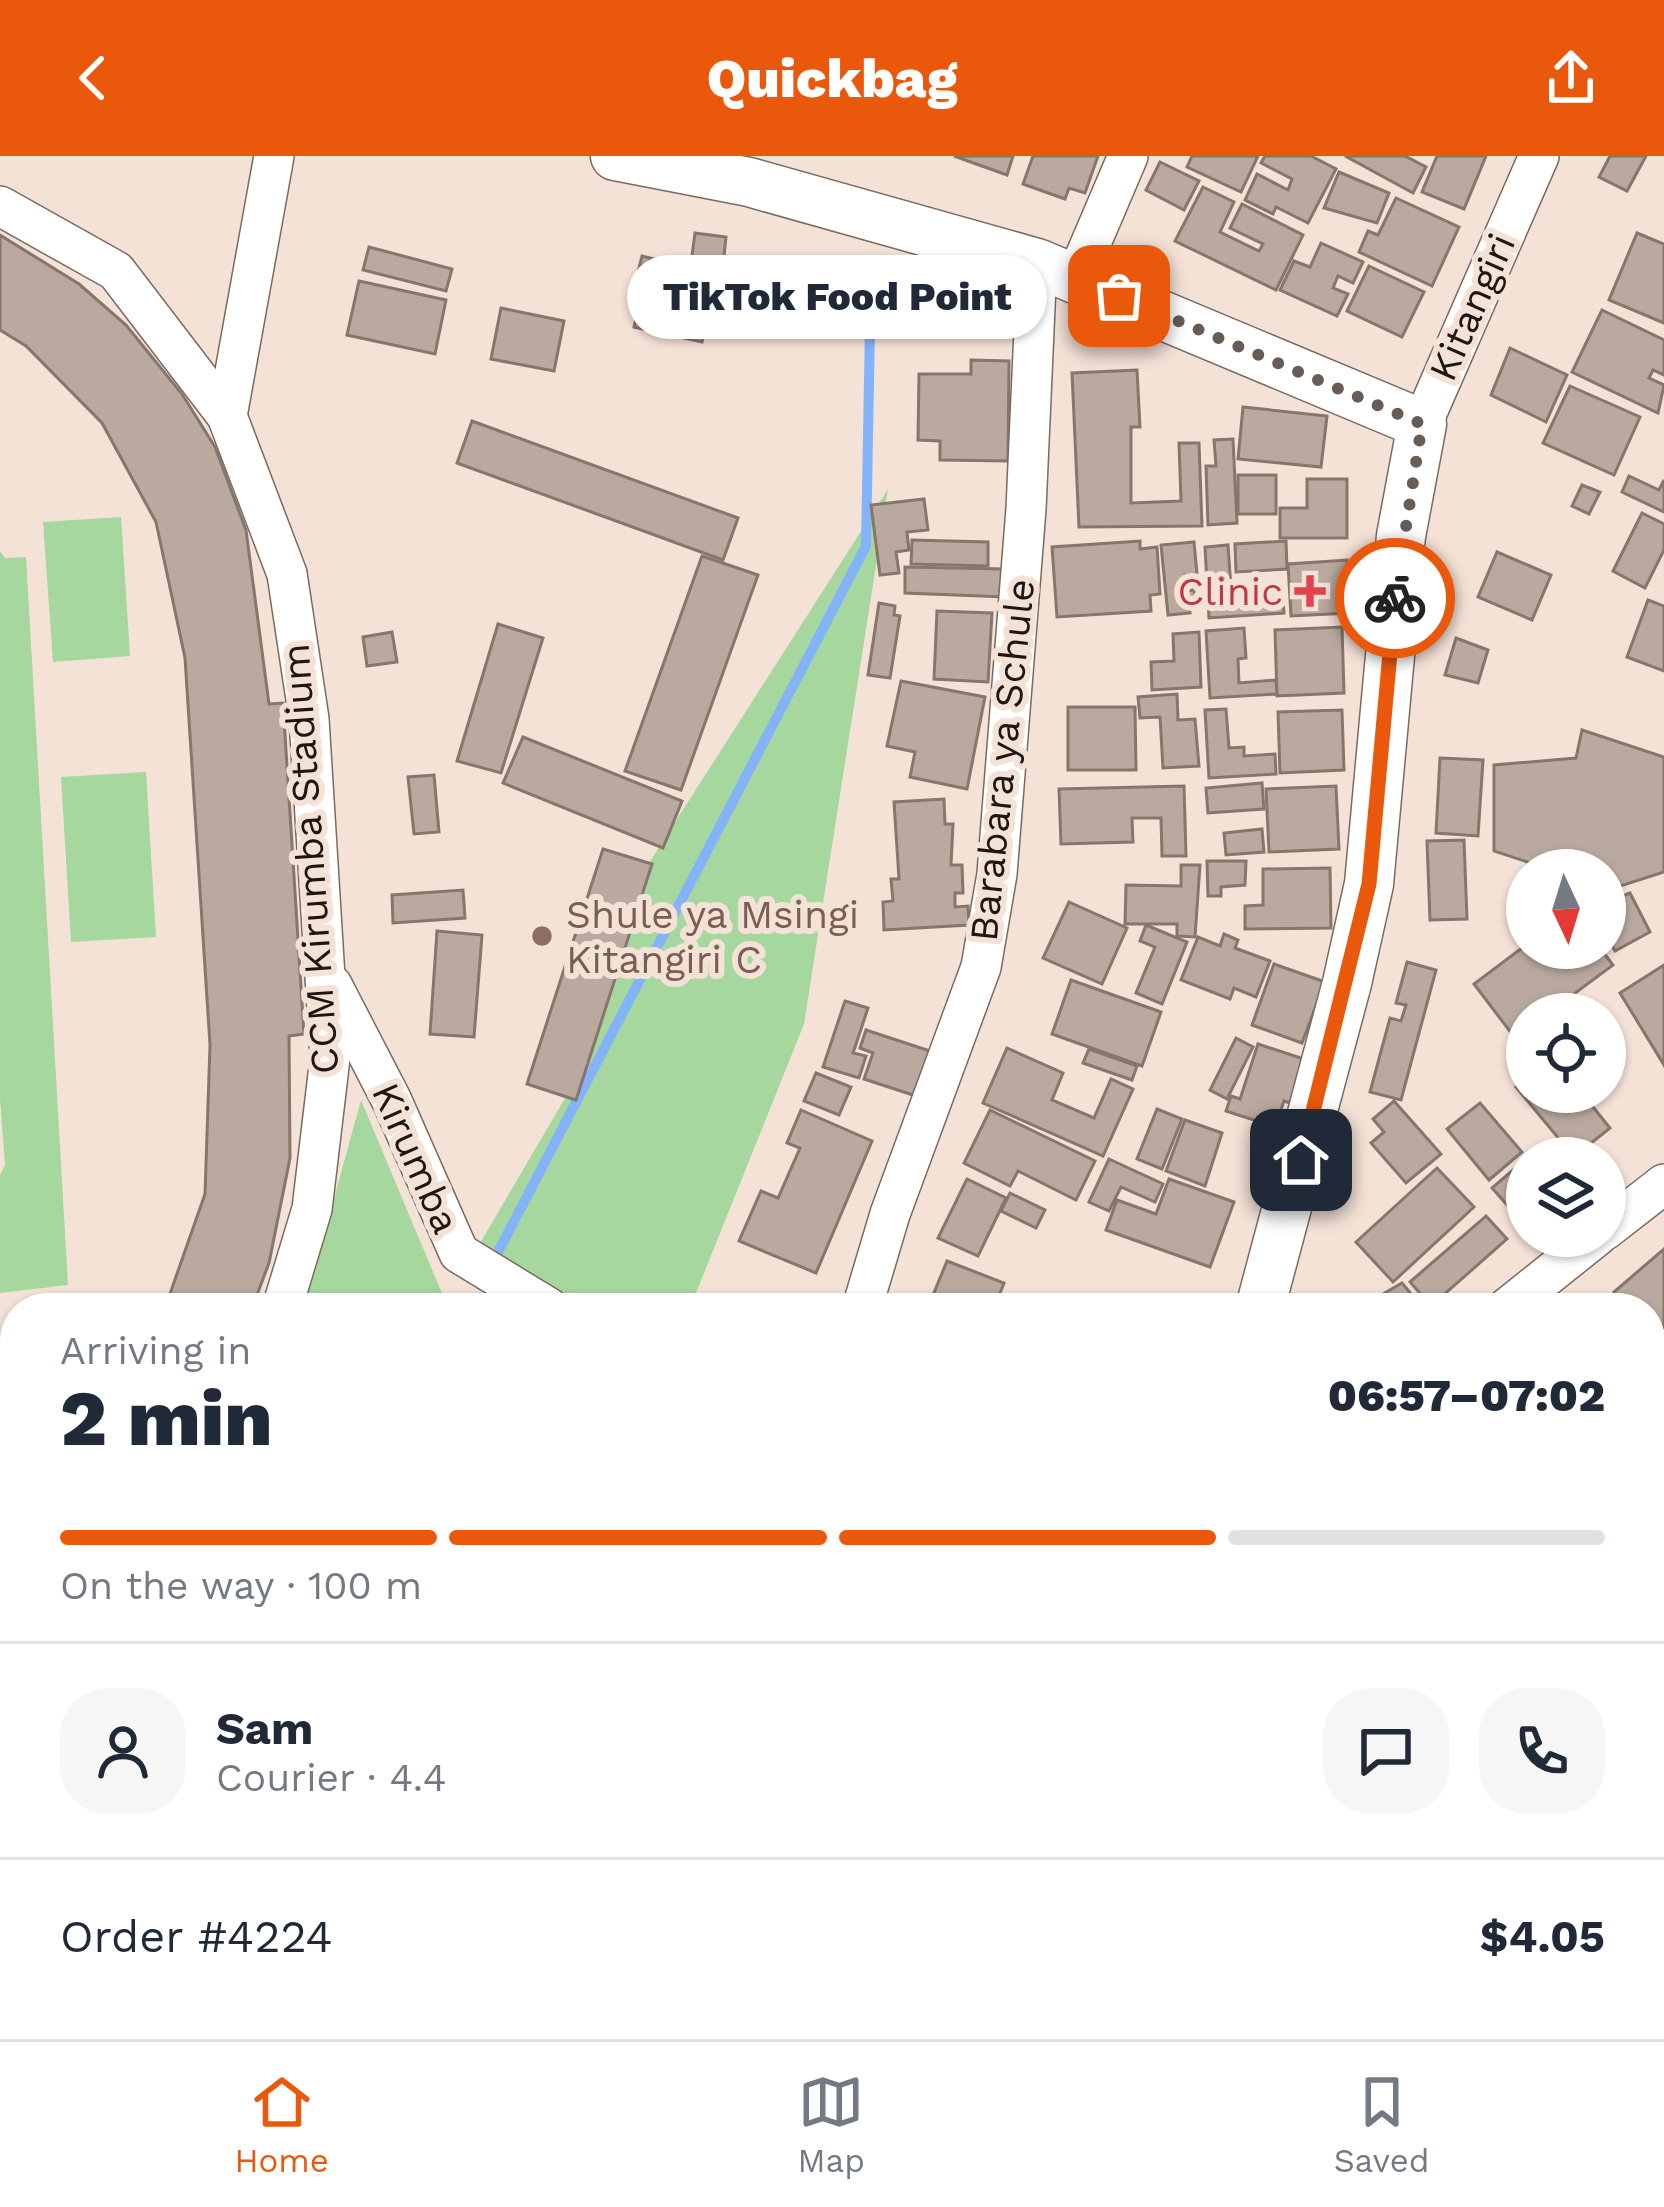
<!DOCTYPE html>
<meta charset="utf-8">
<style>
body{margin:0;font-family:"Work Sans",sans-serif;background:#f6f6f7;color:#1f2937;height:100vh;display:flex;flex-direction:column;font-size:45px;white-space:nowrap}
*{box-sizing:border-box;margin:0}
p{font-size:39px;color:#747a83}
.icon{flex:none;width:66px;height:66px;fill:none;stroke:currentColor;stroke-width:2;stroke-linecap:round;stroke-linejoin:round}
.map{position:relative;flex:1;overflow:hidden}
.panel{position:absolute;left:0px;top:1137px;width:1665px;height:747px;display:flex;flex-direction:column;background:#fff;border-radius:48px 48px 0 0;box-shadow:0 3px 9px #0004}
.panel>*{flex:none}
.needle{width:78px;rotate:176deg}
.buttons{position:absolute;left:1506px;top:693px;display:grid;gap:24px}
.buttons a{display:grid;place-items:center;width:120px;height:120px;border-radius:50%;background:#fff;box-shadow:0 3px 9px #0004;font-size:60px}
.pin{position:absolute;display:grid;place-items:center;width:102px;height:102px;color:#fff;margin:-51px;border-radius:24px;box-shadow:0 6px 18px #0006}
.courier{position:absolute;display:grid;place-items:center;width:120px;height:120px;margin:-60px;border:9px solid #ea580c;border-radius:50%;background:#fff;color:#222;box-shadow:0 3px 15px #0007}
.bubble{position:absolute;height:84px;border-radius:42px;background:#fff;box-shadow:0 3px 9px #0004;font-size:39px;font-weight:800;line-height:84px;text-align:center}
.headline em{font-style:normal;font-weight:800}
.headline div{display:flex;flex-direction:column-reverse}
.headline{display:flex;align-items:center;justify-content:space-between;height:204px;padding:0 60px}
h1{font-size:78px;font-weight:800;line-height:90px}
.bar{display:grid;grid-template-columns:repeat(4,1fr);gap:18px 12px;align-content:center;height:144px;padding:0 60px}
.bar i{height:15px;border-radius:9px;background:#e0e1e3}
.bar .active{background:#ea580c}
.bar p{grid-column:span 4}
.line{display:flex;align-items:center;gap:30px;padding:0 60px;border-top:3px solid #e0e1e3}
.line div{flex:1}
.round{display:grid;place-items:center;flex:none;width:126px;height:126px;border-radius:48px;background:#f6f6f7}
header{display:flex;justify-content:space-between;align-items:center;height:156px;padding:0 60px;background:#ea580c;color:#fff;font-size:54px;font-weight:800}
.dock{display:flex;justify-content:space-around;align-items:center;height:168px;border-top:3px solid #e0e1e3;background:#fff;font-size:33px;color:#747a83}
.dock a{display:grid;justify-items:center;gap:6px}
.dock .active{color:#ea580c}
.map>svg:first-child{display:block}
.grass{fill:#a5d79f}
.lines{fill:none;stroke-linecap:round;stroke-linejoin:round}
.stream{stroke:#83b3f8;stroke-width:10}
.building{fill:#baa99e;stroke:#86766b;stroke-width:3}
.minor-casing{stroke:#7b6a60;stroke-width:42}
.major-casing{stroke:#7b6a60;stroke-width:51}
.path{stroke:#80736c;stroke-width:6;stroke-dasharray:12 6;stroke-linecap:butt}
.minor{stroke:#fff;stroke-width:39}
.major{stroke:#fff;stroke-width:48}
.done{stroke:#685d56;stroke-width:12;stroke-dasharray:0 21.6}
.route{stroke:#ea580c;stroke-width:15}
.health-dot{fill:#e0444e;stroke:#f5e2d7;stroke-width:4.5}
.education-dot{fill:#8d6e63;stroke:#f5e2d7;stroke-width:4.5}
.labels{text-anchor:middle;dominant-baseline:central;stroke-width:12;stroke-linejoin:round;paint-order:stroke}
.street-label{font-size:39px;fill:#1c1511;stroke:#f5e2d7}
.health-label{font-size:39px;fill:#be3a42;stroke:#f5e2d7;text-anchor:end}
.education-label{font-size:39px;fill:#785e54;stroke:#f5e2d7;text-anchor:start}
</style>
<header><svg class="icon" aria-label="back" viewBox="0 0 24 24"><path d="M15 5l-7 7 7 7"/></svg>Quickbag<svg class="icon" aria-label="share" viewBox="0 0 24 24"><path d="M12 15V3M7 8l5-5 5 5M5 13v7h14v-7"/></svg></header>
<div class="map">
<svg width="1664" height="1883" viewBox="0 0 1664 1883">
<rect width="100%" height="100%" fill="#f5e2d7"/>
<g class="grass">
<polygon points="888,333 804,868 690,1152 603,1152 472,1101 585,908 649,707"/>
<polygon points="121,361 130,500 53,506 43,366"/>
<polygon points="0,395 5,402 26,401 68,1129 0,1137 0,1019 5,1009 0,943"/>
<polygon points="146,616 156,781 71,786 61,621"/>
<polygon points="361,944 446,1147 443,1152 304,1152"/>
<polygon points="15,1459 15,1869 73,1869 66,1883 0,1883 0,1469"/>
</g>
<g class="lines">
<g class="stream">
<polyline points="499,1094 866,390 871,115"/>
<polyline points="472,1152 473,1150"/>
<polyline points="80,1883 87,1869"/>
</g>
</g>
<g class="building">
<polygon points="954,0 1013,0 1007,19"/>
<polygon points="1033,0 1098,0 1085,37 1069,32 1065,43 1023,28"/>
<polygon points="1192,0 1258,0 1241,36 1187,11"/>
<polygon points="1265,0 1311,0 1336,13 1308,67 1276,51 1273,58 1245,44 1257,18 1288,34 1292,23 1261,7"/>
<polygon points="1345,0 1405,0 1426,11 1413,37"/>
<polygon points="1437,0 1486,0 1464,53 1422,36"/>
<polygon points="1610,0 1646,0 1627,35 1599,21"/>
<polygon points="1160,6 1199,25 1184,54 1146,34"/>
<polygon points="1339,16 1389,37 1377,67 1324,52"/>
<polygon points="1203,31 1234,46 1220,76 1259,95 1263,88 1230,72 1242,48 1303,79 1276,134 1175,85"/>
<polygon points="1396,42 1459,71 1432,130 1359,96 1368,75 1378,79"/>
<polygon points="695,77 726,81 723,110 691,107"/>
<polygon points="1637,77 1664,88 1664,167 1609,144"/>
<polygon points="0,79 79,128 126,169 182,238 215,291 246,374 269,548 283,547 304,878 289,880 290,1002 269,1107 252,1152 165,1152 205,1038 210,889 185,502 156,366 102,267 26,190 0,174"/>
<polygon points="1321,87 1363,106 1353,127 1338,120 1333,132 1348,138 1337,160 1280,134 1294,105 1310,111"/>
<polygon points="369,91 452,113 446,135 363,114"/>
<polygon points="642,100 731,122 724,150 635,128"/>
<polygon points="1369,110 1424,136 1402,181 1347,155"/>
<polygon points="359,125 446,144 435,198 347,179"/>
<polygon points="642,136 710,150 702,186 634,171"/>
<polygon points="501,152 564,165 554,215 491,203"/>
<polygon points="1602,154 1664,184 1664,219 1653,214 1649,222 1664,229 1658,257 1572,216"/>
<polygon points="1510,192 1567,219 1546,266 1491,239"/>
<polygon points="971,204 1009,205 1008,305 940,304 940,285 918,284 919,218 971,218"/>
<polygon points="1137,214 1140,271 1131,271 1131,347 1181,345 1179,287 1199,287 1202,370 1079,371 1072,217"/>
<polygon points="1570,230 1640,261 1614,319 1543,287"/>
<polygon points="1243,251 1327,260 1321,311 1238,303"/>
<polygon points="472,265 738,362 723,404 457,307"/>
<polygon points="1233,283 1237,367 1208,369 1206,310 1216,310 1214,284"/>
<rect x="1238" y="319" width="38" height="39"/>
<polygon points="1629,320 1659,334 1664,324 1664,356 1622,336"/>
<polygon points="1307,323 1347,323 1347,382 1280,382 1280,352 1307,352"/>
<polygon points="1582,329 1600,336 1589,358 1572,350"/>
<polygon points="924,343 928,374 907,376 909,394 896,396 899,417 880,419 871,349"/>
<polygon points="1642,357 1664,368 1664,394 1645,432 1613,415"/>
<polygon points="912,384 988,386 988,410 911,408"/>
<polygon points="1140,385 1140,393 1157,391 1160,438 1150,439 1151,455 1057,461 1052,391"/>
<polygon points="1286,385 1287,413 1236,416 1235,388"/>
<polygon points="1194,386 1197,418 1185,419 1186,435 1194,434 1196,444 1189,445 1190,457 1168,459 1161,389"/>
<polygon points="1228,389 1231,432 1282,429 1284,457 1209,462 1205,391"/>
<polygon points="1497,396 1551,419 1532,464 1478,441"/>
<polygon points="702,400 758,419 681,634 625,615"/>
<polygon points="1347,404 1350,457 1291,460 1288,408"/>
<polygon points="905,411 1005,413 1005,441 905,437"/>
<polygon points="1648,444 1664,450 1664,515 1627,501"/>
<polygon points="879,447 895,450 894,459 900,460 890,522 868,519"/>
<polygon points="937,455 992,457 988,526 934,523"/>
<polygon points="498,468 543,482 501,617 457,605"/>
<polygon points="1342,471 1344,537 1277,540 1275,474"/>
<polygon points="1244,472 1246,502 1238,503 1239,527 1276,524 1277,538 1210,542 1206,475"/>
<polygon points="392,476 397,506 367,510 363,481"/>
<polygon points="1199,476 1201,531 1152,534 1151,506 1174,505 1173,478"/>
<polygon points="1456,482 1488,494 1478,527 1445,519"/>
<polygon points="901,525 985,541 967,633 910,621 915,596 887,590"/>
<polygon points="1177,538 1178,564 1195,563 1199,610 1163,612 1160,561 1140,562 1138,541"/>
<polygon points="1068,551 1135,551 1136,614 1068,614"/>
<polygon points="1226,553 1229,592 1244,591 1244,600 1275,598 1276,618 1209,622 1205,554"/>
<polygon points="1342,554 1344,614 1280,617 1278,556"/>
<polygon points="1582,574 1664,601 1664,716 1605,735 1605,714 1552,714 1494,695 1494,609 1576,602"/>
<polygon points="523,581 682,645 663,692 503,627"/>
<polygon points="1440,602 1483,604 1478,680 1436,677"/>
<polygon points="434,619 439,676 414,678 408,621"/>
<polygon points="1262,627 1264,653 1208,657 1206,632"/>
<polygon points="1184,630 1186,700 1162,700 1161,662 1132,662 1133,686 1061,688 1059,633"/>
<polygon points="1336,630 1339,693 1269,696 1266,633"/>
<polygon points="944,643 945,668 953,668 951,709 962,709 963,737 955,737 955,751 968,750 969,769 884,774 883,746 893,745 891,723 899,723 894,646"/>
<polygon points="1262,673 1264,696 1226,699 1224,677"/>
<polygon points="1464,684 1467,763 1430,764 1427,685"/>
<polygon points="603,693 652,708 576,944 527,928"/>
<polygon points="1207,705 1246,705 1245,729 1221,731 1221,740 1208,740"/>
<polygon points="1181,709 1200,709 1195,781 1177,780 1177,768 1125,768 1126,729 1181,730"/>
<polygon points="1330,712 1331,772 1245,773 1245,750 1263,749 1263,713"/>
<polygon points="463,734 465,762 393,767 392,739"/>
<polygon points="1630,737 1650,776 1615,795 1605,777 1605,747"/>
<polygon points="1069,746 1127,772 1102,828 1043,802"/>
<polygon points="1146,769 1187,786 1162,848 1136,837 1155,791 1140,785"/>
<polygon points="437,775 482,779 474,881 430,878"/>
<polygon points="1224,778 1238,784 1235,792 1270,805 1256,841 1234,832 1230,843 1181,824 1198,781 1220,790"/>
<polygon points="1527,788 1600,792 1613,809 1547,858 1527,858 1527,873 1515,882 1474,828"/>
<polygon points="1407,806 1436,814 1401,944 1370,936 1390,862 1401,865 1406,849 1396,847"/>
<polygon points="1274,808 1325,826 1302,887 1252,869"/>
<polygon points="1664,809 1664,909 1620,837"/>
<polygon points="1071,824 1161,856 1142,910 1052,878"/>
<polygon points="845,845 868,852 853,897 866,900 859,922 823,911"/>
<polygon points="866,874 933,896 919,941 864,923 873,897 860,892"/>
<polygon points="1236,882 1253,891 1227,943 1210,934"/>
<polygon points="1258,888 1304,903 1296,949 1284,945 1275,971 1226,955 1231,940 1240,943"/>
<polygon points="1007,892 1063,917 1052,944 1094,962 1111,923 1133,933 1103,1000 983,947"/>
<polygon points="1089,893 1137,910 1132,924 1083,907"/>
<polygon points="816,917 851,931 839,959 804,945"/>
<polygon points="1527,922 1527,936 1581,936 1610,972 1574,1001 1516,931"/>
<polygon points="1394,945 1441,998 1406,1027 1371,987 1384,976 1373,963"/>
<polygon points="1480,947 1522,996 1489,1024 1447,973"/>
<polygon points="1157,953 1182,963 1162,1013 1137,1003"/>
<polygon points="801,954 872,985 816,1117 739,1085 761,1035 778,1042 800,992 787,987"/>
<polygon points="990,954 1095,1005 1076,1044 1018,1015 1010,1030 964,1007"/>
<polygon points="1185,964 1222,977 1205,1030 1166,1015"/>
<polygon points="1527,1002 1527,1063 1523,1067 1492,1032"/>
<polygon points="1109,1003 1163,1028 1155,1046 1121,1031 1109,1055 1089,1046"/>
<polygon points="1437,1012 1474,1051 1393,1126 1356,1086"/>
<polygon points="967,1023 1006,1042 978,1100 938,1082"/>
<polygon points="1169,1023 1234,1046 1210,1111 1106,1074 1117,1044 1156,1058"/>
<polygon points="1010,1037 1045,1054 1036,1072 1001,1055"/>
<polygon points="1486,1060 1507,1083 1431,1150 1410,1126"/>
<polygon points="1664,1093 1664,1171 1652,1181 1650,1152 1627,1152 1614,1136"/>
<polygon points="947,1105 1004,1127 994,1152 951,1152 931,1144"/>
<polygon points="1402,1127 1421,1150 1419,1152 1398,1152 1385,1137"/>
<polygon points="15,1319 15,1403 0,1411 0,1326"/>
<polygon points="1655,1332 1664,1339 1664,1353 1650,1371"/>
<polygon points="1652,1402 1664,1412 1664,1449 1650,1464"/>
<polygon points="1664,1506 1664,1562 1650,1575 1650,1518"/>
<polygon points="1650,1738 1664,1742 1650,1803"/>
<polygon points="522,1869 565,1869 576,1877 571,1883 510,1883"/>
<polygon points="697,1869 749,1869 743,1883 691,1883"/>
<polygon points="1022,1869 1083,1869 1079,1883 1018,1883"/>
<polygon points="1087,1869 1156,1869 1151,1883 1129,1883"/>
<polygon points="1255,1869 1281,1869 1309,1883 1257,1883 1250,1879"/>
<polygon points="1332,1869 1387,1869 1383,1883 1331,1873"/>
</g>
<g class="lines">
<defs>
<g id="minor">
<polyline points="0,50 116,115 227,260 287,418 309,563 330,902 312,1053 282,1152"/>
<polyline points="1076,122 1128,0"/>
<polyline points="227,260 274,0"/>
<polyline points="1422,268 1539,0"/>
<polyline points="332,829 392,945 459,1097 549,1152"/>
<polyline points="1605,1074 1664,1028"/>
<polyline points="862,1152 890,1058 981,811 997,718 1026,353 1037,107"/>
<polyline points="1507,1152 1597,1080"/>
<polyline points="0,1432 15,1426"/>
</g>
<g id="major">
<polyline points="615,0 749,26 1037,107 1422,268 1401,380 1369,728 1347,827 1260,1152"/>
<polyline points="959,1883 965,1869"/>
</g>
</defs>
<use href="#minor" class="minor-casing"/>
<use href="#major" class="major-casing"/>
<polyline class="path" points="0,1539 15,1499"/>
<use href="#minor" class="minor"/>
<use href="#major" class="major"/>
</g>
<g class="lines">
<polyline class="done" points="1119,140 1422,268 1395,442"/>
<polyline class="route" points="1301,1004 1369,728 1395,442"/>
</g>
<path class="health-dot" d="M1304 417h12v12h12v12h-12v12h-12v-12h-12v-12h12z"/>
<circle class="education-dot" cx="542" cy="780" r="12"/>
<g class="labels">
<g class="street-label">
<text transform="translate(1472 151) rotate(-66)">Kitangiri</text>
<text transform="translate(1002 604) rotate(-84)">Barabara ya Schule</text>
<text transform="translate(310 703) rotate(-94)">CCM Kirumba Stadium</text>
<text transform="translate(416 1002) rotate(66)">Kirumba</text>
</g>
<g class="health-label">
<text x="1283" y="435">Clinic</text>
</g>
<g class="education-label">
<text x="566" y="758">Shule ya Msingi<tspan x="566" dy="45">Kitangiri C</tspan></text>
</g>
</g>
</svg>
<div class="buttons">
<a><svg class="needle" viewBox="-14 -14 28 28"><path d="M0-13l5 13h-10z" fill="#e53935"/><path d="M0 13l5-13h-10z" fill="#747a83"/></svg></a>
<a><svg class="icon" aria-label="locate" viewBox="0 0 24 24"><circle cx="12" cy="12" r="6"/><path d="M12 2v4M12 18v4M2 12h4M18 12h4"/></svg></a>
<a><svg class="icon" aria-label="layers" viewBox="0 0 24 24"><path d="M12 4l9 5-9 5-9-5zM3 14l9 5 9-5"/></svg></a>
</div>
<div class="pin" style="left:1119px;top:140px;background:#ea580c"><svg class="icon" aria-label="bag" viewBox="0 0 24 24"><path d="M5 8h14l-1 12H6zM9 8a3 3 0 0 1 6 0"/></svg></div>
<div class="pin" style="left:1301px;top:1004px;background:#1f2937"><svg class="icon" aria-label="home" viewBox="0 0 24 24"><path d="M3 11l9-7 9 7M6 9v11h12V9"/></svg></div>
<div class="courier" style="left:1395px;top:442px"><svg class="icon" aria-label="bike" viewBox="0 0 24 24"><circle cx="6" cy="16" r="4"/><circle cx="18" cy="16" r="4"/><path d="M6 16l4-8h5l3 8M10 8l3 8H6M13 5h3"/></svg></div>
<div class="bubble" style="left:627px;top:99px;width:420px">TikTok Food Point</div>
<section class="panel">
<div class="headline"><div><h1>2 min</h1><p>Arriving in</p></div><em>06:57–07:02</em></div>
<div class="bar"><i class="active"></i><i class="active"></i><i class="active"></i><i></i><p>On the way · 100 m</p></div>
<div class="line" style="height:216px"><a class="round"><svg class="icon" aria-label="person" viewBox="0 0 24 24"><circle cx="12" cy="8" r="4"/><path d="M4 21q1-7 8-7t8 7"/></svg></a><div><b>Sam</b><p>Courier · 4.4</p></div><a class="round"><svg class="icon" aria-label="chat" viewBox="0 0 24 24"><path d="M4 5h16v11H9l-5 4z"/></svg></a><a class="round"><svg class="icon" aria-label="phone" viewBox="0 0 24 24"><path d="M5 4h4l2 5-3 2q2 4 5 5l2-3 5 2v4C11 20 4 13 5 4z"/></svg></a></div>
<div class="line" style="height:156px"><div>Order #4224</div><b>$4.05</b></div>
</section>
</div>
<nav class="dock">
<a class="active"><svg class="icon" aria-label="home" viewBox="0 0 24 24"><path d="M3 11l9-7 9 7M6 9v11h12V9"/></svg>Home</a>
<a><svg class="icon" aria-label="map" viewBox="0 0 24 24"><path d="M3 6l6-2 6 2 6-2v14l-6 2-6-2-6 2zM9 4v14M15 6v14"/></svg>Map</a>
<a><svg class="icon" aria-label="saved" viewBox="0 0 24 24"><path d="M7 4h10v16l-5-4-5 4z"/></svg>Saved</a>
</nav>
